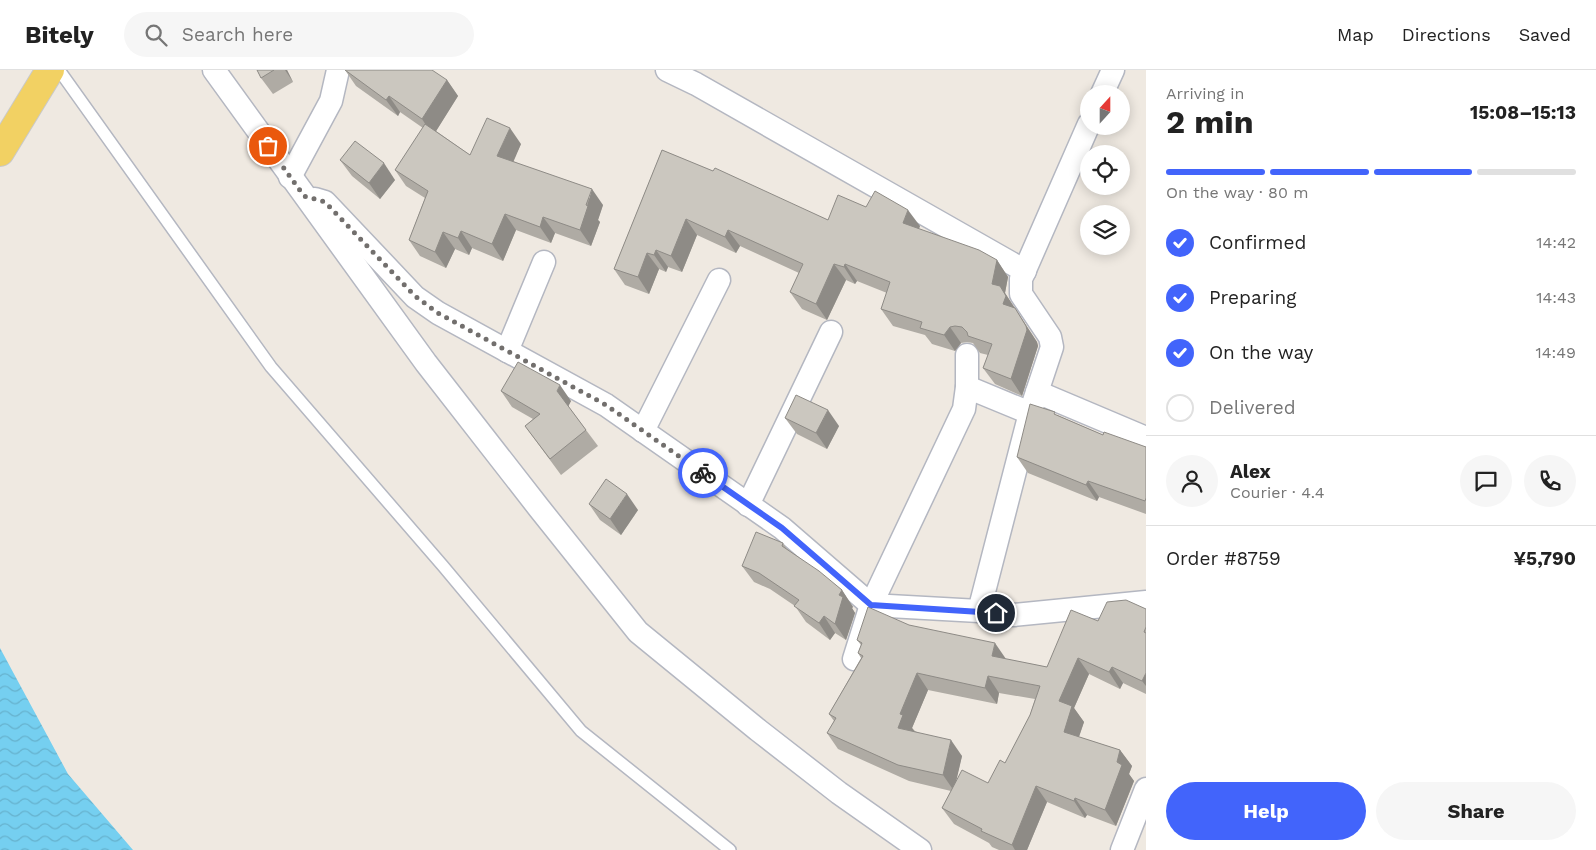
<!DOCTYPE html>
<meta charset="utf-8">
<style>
body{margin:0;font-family:"Work Sans",sans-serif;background:#f6f6f6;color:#222;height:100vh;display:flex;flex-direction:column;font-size:19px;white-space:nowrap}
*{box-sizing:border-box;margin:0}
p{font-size:16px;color:#767676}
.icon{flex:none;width:28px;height:28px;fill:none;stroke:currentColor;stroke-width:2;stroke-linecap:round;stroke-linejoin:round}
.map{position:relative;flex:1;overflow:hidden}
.details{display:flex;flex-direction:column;background:#fff;width:450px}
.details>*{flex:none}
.needle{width:32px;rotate:21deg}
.buttons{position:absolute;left:1080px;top:15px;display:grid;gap:10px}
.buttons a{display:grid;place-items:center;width:50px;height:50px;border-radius:50%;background:#fff;box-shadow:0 2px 12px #0003;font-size:25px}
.pin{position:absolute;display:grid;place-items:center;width:42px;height:42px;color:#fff;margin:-21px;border:2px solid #fff;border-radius:50%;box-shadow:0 1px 5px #0007}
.courier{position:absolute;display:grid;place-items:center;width:50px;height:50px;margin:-25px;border:4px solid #4264fb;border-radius:50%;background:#fff;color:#222;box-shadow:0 1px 6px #0007}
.headline em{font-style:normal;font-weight:700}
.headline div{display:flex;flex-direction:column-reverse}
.headline{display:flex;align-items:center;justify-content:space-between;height:85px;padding:0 20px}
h1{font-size:32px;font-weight:700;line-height:38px}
.bar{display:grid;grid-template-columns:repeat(4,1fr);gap:8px 5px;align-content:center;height:60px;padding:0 20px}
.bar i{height:6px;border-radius:4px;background:#e0e0e0}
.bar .active{background:#4264fb}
.bar p{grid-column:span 4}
.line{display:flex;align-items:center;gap:12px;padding:0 20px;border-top:1px solid #e0e0e0}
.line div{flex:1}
.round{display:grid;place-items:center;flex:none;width:52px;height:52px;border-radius:26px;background:#f6f6f6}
ol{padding:0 20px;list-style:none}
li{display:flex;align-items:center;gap:15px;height:55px}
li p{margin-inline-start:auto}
li .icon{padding:5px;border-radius:50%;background:#4264fb;color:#fff;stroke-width:4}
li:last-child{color:#767676}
li i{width:28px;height:28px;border:2px solid #e0e0e0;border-radius:50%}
.cta{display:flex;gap:10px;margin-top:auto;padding:10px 20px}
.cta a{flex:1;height:58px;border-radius:30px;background:#4264fb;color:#fff;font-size:20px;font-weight:700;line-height:58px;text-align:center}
.cta a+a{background:#f6f6f6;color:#222}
header{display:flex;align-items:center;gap:30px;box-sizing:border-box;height:70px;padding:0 25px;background:#fff;border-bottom:1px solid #e0e0e0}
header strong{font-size:24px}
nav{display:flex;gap:28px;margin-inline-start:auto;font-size:18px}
.search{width:350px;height:45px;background:#f6f6f6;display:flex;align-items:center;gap:12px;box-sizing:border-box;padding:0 18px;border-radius:28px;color:#767676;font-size:19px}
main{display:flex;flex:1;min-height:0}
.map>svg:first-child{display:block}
.water{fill:url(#water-waves)}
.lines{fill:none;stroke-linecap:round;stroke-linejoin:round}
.lane-casing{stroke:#b4b7c1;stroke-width:14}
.street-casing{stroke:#b4b7c1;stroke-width:25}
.primary-casing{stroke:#c9c9c9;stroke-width:30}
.lane{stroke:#fff;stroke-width:11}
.street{stroke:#fff;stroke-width:22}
.primary{stroke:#f2d163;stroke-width:28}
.wall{fill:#afaba4;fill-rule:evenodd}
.shaded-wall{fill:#8e8b86}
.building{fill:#cbc7bf;stroke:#8e8b86}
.done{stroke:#726f6d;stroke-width:5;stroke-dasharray:0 9}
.route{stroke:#4264fb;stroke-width:6}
</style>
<header>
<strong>Bitely</strong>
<div class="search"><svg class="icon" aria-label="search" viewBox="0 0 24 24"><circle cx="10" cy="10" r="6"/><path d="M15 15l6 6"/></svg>Search here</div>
<nav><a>Map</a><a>Directions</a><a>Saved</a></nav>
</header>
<main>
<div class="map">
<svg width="1146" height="780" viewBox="0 0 1146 780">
<defs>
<pattern id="water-waves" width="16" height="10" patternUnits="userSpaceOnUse" patternTransform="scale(1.25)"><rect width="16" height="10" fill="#75cff0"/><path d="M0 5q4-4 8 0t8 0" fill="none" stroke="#66b2ce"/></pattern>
</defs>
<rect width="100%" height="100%" fill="#efe9e1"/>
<polygon class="water" points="0,578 68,704 133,780 0,780"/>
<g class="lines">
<defs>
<polyline id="lane" points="59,0 271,297 443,496 581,661 730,780"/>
<g id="street">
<polyline points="214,0 426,293 539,438 638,562 758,660 839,723 920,780"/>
<polyline points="667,0 696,14 1025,201"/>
<polyline points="1102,24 1113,0"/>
<polyline points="290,107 331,31 338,0"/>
<polyline points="315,129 325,132 415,227 438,243 606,335 782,458 871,535 979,541 1014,545 1146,532"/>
<polyline points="507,281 544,192"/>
<polyline points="967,317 1030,343"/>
<polyline points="1037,322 1146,368"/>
<polyline points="643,361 719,210"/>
<polyline points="748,435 831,262"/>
<polyline points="979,541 1030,343 1052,277 1050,267 1021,224 1021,209 1089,54"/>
<polyline points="854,589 871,535 964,339 967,317 967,285"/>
<polyline points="1122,780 1146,719"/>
</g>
<polyline id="primary" points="0,82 50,0"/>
</defs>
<use href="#lane" class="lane-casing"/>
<use href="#street" class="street-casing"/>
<use href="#primary" class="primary-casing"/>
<use href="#lane" class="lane"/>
<use href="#street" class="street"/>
<use href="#primary" class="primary"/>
</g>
<g class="wall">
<polygon points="257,0 287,0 293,12 273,24 261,8"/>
<polygon points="345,0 447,10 458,26 436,61 470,85 521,74 513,91 603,135 598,150 600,152 591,176 555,163 551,173 516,160 503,191 472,178 469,185 455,179 446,198 420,186 409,170 425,128 406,116 395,100 423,58 400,42 398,46 356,16"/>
<polygon points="662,80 828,150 866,137 920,156 919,159 997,190 1008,207 1005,223 1037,272 1038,276 1022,326 995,314 983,298 988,285 980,283 973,273 967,272 961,273 955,281 932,274 925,265 893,256 881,239 887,223 857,211 855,214 846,210 827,250 802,239 790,222 799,203 740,176 736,183 697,165 682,202 668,197 666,202 659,199 649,224 625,215 614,199"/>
<polygon points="340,90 395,110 380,129 352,106"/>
<polygon points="501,321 571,331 568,336 598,376 561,405 525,356 533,349 512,337"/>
<polygon points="1057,345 1103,365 1146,377 1146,444 1099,427 1097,431 1028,403 1017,387"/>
<polygon points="785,348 839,356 827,379 797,364"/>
<polygon points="589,434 638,440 621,465 600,450"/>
<polygon points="783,473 787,479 842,520 853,537 852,538 855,543 846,570 835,563 830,570 806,552 795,536 770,519 754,512 742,496"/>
<path d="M 1146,539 L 1146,624 L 1123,613 L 1120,619 L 1089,604 L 1074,638 L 1084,652 L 1079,667 L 1120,680 L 1132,696 L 1129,704 L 1134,711 L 1116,756 L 1087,745 L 1085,748 L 1047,732 L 1027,780 L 999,780 L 992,777 L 989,773 L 954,754 L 942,738 L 951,721 L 909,711 L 838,679 L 827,663 L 834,651 L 829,644 L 861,588 L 858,583 L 861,575 L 857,570 L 909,555 L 1006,589 L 1047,597 L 1098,551 ZM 928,620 L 997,634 L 999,623 L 1035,629 L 1030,645 L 1005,693 L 988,713 L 956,710 L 962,686 L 915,661 L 912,658 Z"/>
</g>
<g class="shaded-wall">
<polygon points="285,0 287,0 293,12"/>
<polygon points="447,10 458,26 433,66 422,49"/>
<polygon points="389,26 400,42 398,46 386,30"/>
<polygon points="510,58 521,74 509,102 497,86"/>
<polygon points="384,93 395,110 380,129 369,113"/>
<polygon points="592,119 603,135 598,150 600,152 591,176 580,160"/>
<polygon points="908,140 920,156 914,169 903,153"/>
<polygon points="505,144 516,160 503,191 492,174"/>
<polygon points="543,147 555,163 551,173 540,157"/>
<polygon points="686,149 697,165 682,202 671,186"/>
<polygon points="728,160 740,176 736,183 725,167"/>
<polygon points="461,161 472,178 469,185 458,168"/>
<polygon points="443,162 455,179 446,198 435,182"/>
<polygon points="656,180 668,197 666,202 654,185"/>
<polygon points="647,183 659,199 649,224 638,207"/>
<polygon points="997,190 1008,207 1005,223 1037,272 1038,276 1022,326 1011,309 1003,234 992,214"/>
<polygon points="834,194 846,210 827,250 816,234"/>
<polygon points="845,194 857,211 855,214 844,197"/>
<polygon points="950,257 961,273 955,281 944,265"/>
<polygon points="560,315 571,331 568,337 557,321"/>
<polygon points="828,340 839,356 827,379 816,363"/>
<polygon points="1088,411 1099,427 1097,431 1086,415"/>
<polygon points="627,424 638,440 621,465 610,449"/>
<polygon points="842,520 853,537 852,538 855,543 846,570 835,554 839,525"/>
<polygon points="824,546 835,563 830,570 819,553"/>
<polygon points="995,573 1006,589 992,586"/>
<polygon points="1078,588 1089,604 1074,638 1084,652 1075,678 1064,662 1059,631"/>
<polygon points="1112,597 1123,613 1120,619 1109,602"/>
<polygon points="917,603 928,620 912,658 915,662 898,658 900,644"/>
<polygon points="1146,603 1146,616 1142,611"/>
<polygon points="988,606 999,623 997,634 985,618"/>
<polygon points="951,670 962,686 954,721 943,705"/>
<polygon points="1120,680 1132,696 1129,704 1134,711 1116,756 1105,740"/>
<polygon points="1036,716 1047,732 1027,780 1015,780 1012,775"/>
<polygon points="1075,728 1087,745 1085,748 1074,731"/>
</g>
<g class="building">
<polygon points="257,0 274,0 261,8"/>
<polygon points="345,0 432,0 447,10 422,49 389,26 386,30"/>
<polygon points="487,48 510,58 497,86 592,119 586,135 588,136 580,160 543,147 540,157 505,144 492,174 461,161 458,168 443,162 435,182 409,170 428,121 395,100 425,54 470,85"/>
<polygon points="355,71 384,93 369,113 340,90"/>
<polygon points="662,80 713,101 715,98 828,150 838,125 866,137 875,121 908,140 903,153 979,180 997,190 992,214 1000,216 1006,226 1003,234 1015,238 1026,256 1027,260 1011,309 983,298 992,274 968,266 967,262 962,257 955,256 950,257 944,265 920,258 922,252 881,239 890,212 845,194 844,197 834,194 816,234 790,222 803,194 728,160 725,167 686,149 671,186 656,180 654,185 647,183 638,207 614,199"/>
<polygon points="518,292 560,315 557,321 586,360 550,389 525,356 540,344 501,321"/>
<polygon points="796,325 828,340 816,363 785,348"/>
<polygon points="1030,334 1055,342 1054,344 1103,365 1104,362 1146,377 1146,428 1145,431 1088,411 1086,415 1017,387"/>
<polygon points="606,409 627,424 610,449 589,434"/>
<polygon points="756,462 783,473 782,476 819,501 842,520 839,525 843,527 835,554 824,546 819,553 794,536 799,530 759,503 742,496"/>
<polygon points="1126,530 1146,539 1146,557 1144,562 1146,563 1146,603 1142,611 1112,597 1109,602 1078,588 1059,631 1072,636 1064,662 1120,680 1117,692 1122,695 1105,740 1075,728 1074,731 1036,716 1012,775 981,761 982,759 942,738 962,700 988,713 1000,690 1005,693 1030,645 1040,616 988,606 985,618 917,603 900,644 903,645 898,658 951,670 943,705 898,695 827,663 836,648 829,644 863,586 858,583 862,573 857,570 868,537 909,555 995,573 992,586 1047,597 1071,540 1098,551 1107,532"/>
</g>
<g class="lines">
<polyline class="done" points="268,76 304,126 325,132 415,226 438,243 606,335 703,403"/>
<polyline class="route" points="703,403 782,458 871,535 996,543"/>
</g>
</svg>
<div class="buttons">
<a><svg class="needle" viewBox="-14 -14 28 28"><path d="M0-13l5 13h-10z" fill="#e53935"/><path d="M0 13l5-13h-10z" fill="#767676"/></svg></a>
<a><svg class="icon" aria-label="locate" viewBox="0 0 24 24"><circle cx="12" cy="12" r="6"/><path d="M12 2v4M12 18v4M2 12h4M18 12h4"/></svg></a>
<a><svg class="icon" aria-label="layers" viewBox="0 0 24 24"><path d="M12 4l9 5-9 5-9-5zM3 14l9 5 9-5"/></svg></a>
</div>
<div class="pin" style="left:268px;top:76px;background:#ea580c"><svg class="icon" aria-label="bag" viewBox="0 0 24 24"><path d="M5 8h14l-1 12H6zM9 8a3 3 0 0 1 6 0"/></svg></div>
<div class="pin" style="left:996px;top:543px;background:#1f2937"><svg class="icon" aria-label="home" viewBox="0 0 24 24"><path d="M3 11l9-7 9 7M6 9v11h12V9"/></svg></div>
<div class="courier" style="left:703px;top:403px"><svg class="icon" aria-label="bike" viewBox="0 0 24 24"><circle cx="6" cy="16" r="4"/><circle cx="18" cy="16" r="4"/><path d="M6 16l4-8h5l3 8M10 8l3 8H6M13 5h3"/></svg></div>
</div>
<section class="details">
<div class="headline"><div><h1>2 min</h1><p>Arriving in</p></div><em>15:08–15:13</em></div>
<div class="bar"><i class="active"></i><i class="active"></i><i class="active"></i><i></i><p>On the way · 80 m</p></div>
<ol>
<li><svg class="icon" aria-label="check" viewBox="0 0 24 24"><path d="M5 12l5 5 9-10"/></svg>Confirmed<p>14:42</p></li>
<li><svg class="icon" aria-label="check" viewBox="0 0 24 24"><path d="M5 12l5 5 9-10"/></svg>Preparing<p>14:43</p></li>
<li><svg class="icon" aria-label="check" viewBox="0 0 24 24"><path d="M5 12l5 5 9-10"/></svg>On the way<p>14:49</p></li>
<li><i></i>Delivered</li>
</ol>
<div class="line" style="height:90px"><a class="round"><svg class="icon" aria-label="person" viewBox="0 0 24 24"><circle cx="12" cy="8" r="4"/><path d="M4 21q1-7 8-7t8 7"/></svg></a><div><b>Alex</b><p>Courier · 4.4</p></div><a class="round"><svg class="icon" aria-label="chat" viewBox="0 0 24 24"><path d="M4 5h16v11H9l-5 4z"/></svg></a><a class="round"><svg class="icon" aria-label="phone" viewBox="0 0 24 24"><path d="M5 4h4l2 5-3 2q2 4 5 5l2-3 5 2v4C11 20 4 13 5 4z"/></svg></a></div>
<div class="line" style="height:65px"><div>Order #8759</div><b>¥5,790</b></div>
<div class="cta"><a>Help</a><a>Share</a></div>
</section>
</main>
